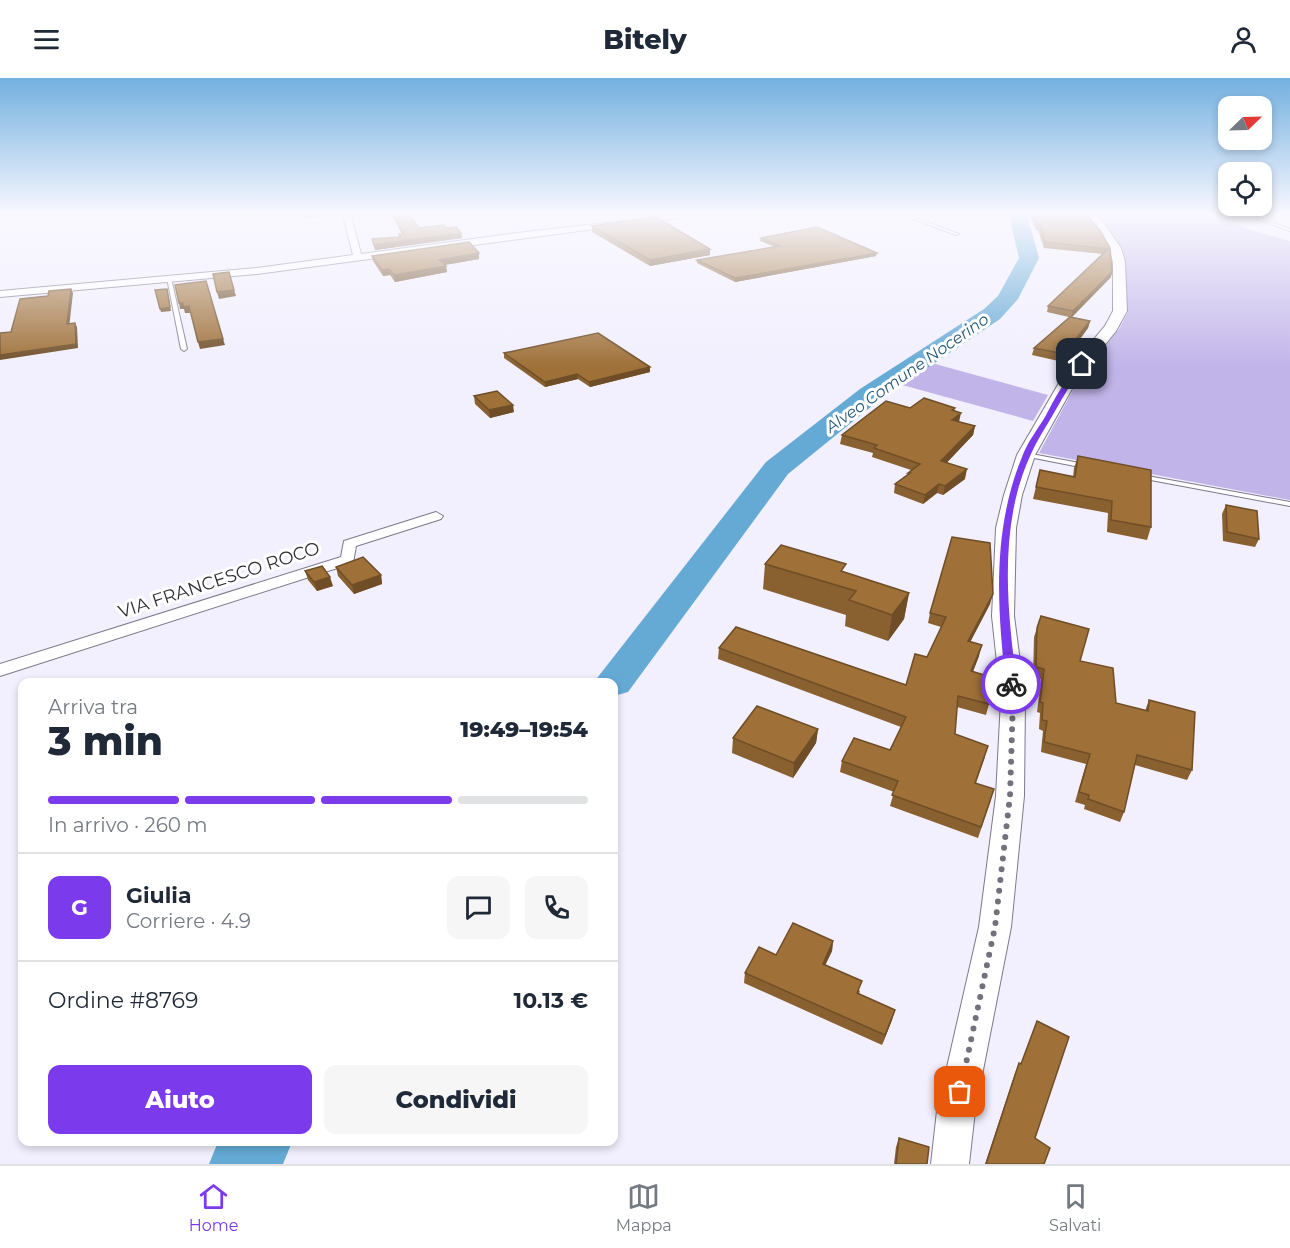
<!DOCTYPE html>
<html lang="it">
<meta charset="utf-8">
<style>
body{margin:0;font-family:Montserrat,sans-serif;background:#f6f6f7;color:#1f2937;height:100vh;display:flex;flex-direction:column;font-size:22px;white-space:nowrap}
*{box-sizing:border-box;margin:0}
p{font-size:20px;color:#747a83}
.icon{flex:none;width:33px;height:33px;fill:none;stroke:currentColor;stroke-width:2;stroke-linecap:round;stroke-linejoin:round}
.map{position:relative;flex:1;overflow:hidden}
.side{position:absolute;left:18px;top:600px;width:600px;height:468px;display:flex;flex-direction:column;background:#fff;border-radius:12px;box-shadow:0 3px 9px #0003}
.side>*{flex:none}
.needle{width:39px;rotate:67deg}
.fabs{position:absolute;left:1218px;top:18px;display:grid;gap:12px}
.fabs a{display:grid;place-items:center;width:54px;height:54px;border-radius:12px;background:#fff;box-shadow:0 3px 9px #0003;font-size:30px}
.pin{position:absolute;display:grid;place-items:center;width:51px;height:51px;color:#fff;margin:-26px;border-radius:12px;box-shadow:0 3px 9px #0006}
.courier{position:absolute;display:grid;place-items:center;width:60px;height:60px;margin:-30px;border:4px solid #7c3aed;border-radius:50%;background:#fff;color:#222;box-shadow:0 2px 8px #0007}
.head em{font-style:normal;font-weight:800}
.head div{display:flex;flex-direction:column-reverse}
.head{display:flex;align-items:center;justify-content:space-between;height:102px;padding:0 30px}
h1{font-size:39px;font-weight:800;line-height:45px}
.bar{display:grid;grid-template-columns:repeat(4,1fr);gap:9px 6px;align-content:center;height:72px;padding:0 30px}
.bar i{height:8px;border-radius:4px;background:#e0e1e3}
.bar .on{background:#7c3aed}
.bar p{grid-column:span 4}
.line{display:flex;align-items:center;gap:15px;padding:0 30px;border-top:2px solid #e0e1e3}
.line div{flex:1}
.round{display:grid;place-items:center;flex:none;width:63px;height:63px;border-radius:12px;background:#f6f6f7}
.cta{display:flex;gap:12px;margin-top:auto;padding:12px 30px}
.cta a{flex:1;height:69px;border-radius:12px;background:#7c3aed;color:#fff;font-size:24px;font-weight:800;line-height:69px;text-align:center}
.cta a+a{background:#f6f6f7;color:#1f2937}
header{display:flex;justify-content:space-between;align-items:center;height:78px;padding:0 30px;background:#fff;font-size:27px;font-weight:800}
.dock{display:flex;justify-content:space-around;align-items:center;height:84px;border-top:2px solid #e0e1e3;background:#fff;font-size:16px;color:#747a83}
.dock a{display:grid;justify-items:center;gap:3px}
.dock .on{color:#7c3aed}
.map>svg:first-child{display:block}
.green{fill:#c1b4e9}
.lines{fill:none;stroke-linecap:round;stroke-linejoin:round}
.river{fill:#65aad5;fill-rule:evenodd}
.lane-casing{stroke:#7d798a;stroke-width:2}
.street-casing{stroke:#7d798a;stroke-width:2}
.secondary-casing{stroke:#7d798a;stroke-width:2}
.lane{fill:#fff;fill-rule:evenodd}
.street{fill:#fff;fill-rule:evenodd}
.secondary{fill:#fff;fill-rule:evenodd}
.wall{fill:#896030}
.shaded-wall{fill:#6f4e27}
.building{fill:#9f7038;stroke:#6f4e27;stroke-width:1.5}
.route{fill:#7c3aed}
.done{stroke:#73717b;stroke-width:6;stroke-dasharray:0 10.8}
.labels{text-anchor:middle;dominant-baseline:central;stroke-width:6;stroke-linejoin:round;paint-order:stroke}
.far-water-label{font-size:16px;font-style:italic;fill:#235776;stroke:#fff}
.street-label{font-size:18px;fill:#2f2d35;stroke:#fff}
</style>
<header><svg class="icon" aria-label="menu" viewBox="0 0 24 24"><path d="M4 6h16M4 12h16M4 18h16"/></svg>Bitely<svg class="icon" aria-label="person" viewBox="0 0 24 24"><circle cx="12" cy="8" r="4"/><path d="M4 21q1-7 8-7t8 7"/></svg></header>
<div class="map">
<svg width="1290" height="1086" viewBox="0 0 1290 1086">
<rect width="100%" height="100%" fill="#f2effe"/>
<g class="green">
<polygon points="1099,137 1201,137 1290,163 1290,422 1039,375 1080,299 1119,251 1128,234 1123,174"/>
<polygon points="928,284 1048,317 1033,343 895,305"/>
</g>
<g class="lines">
<g class="river">
<polygon points="1009,137 1027,137 1039,180 1018,221 1000,241 878,323 788,396 628,614 614,618 614,604 594,604 766,384 860,311 984,231 998,218 1019,180"/>
<polygon points="218,1064 292,1064 283,1086 209,1086"/>
</g>
<defs>
<g id="lane">
<polygon points="903,137 908,137 959,156 956,157"/>
<polygon points="1246,137 1251,137 1290,151 1290,153"/>
<polygon points="169,199 171,200 187,271 184,273 181,271 167,200"/>
<polygon points="1026,375 1085,386 1088,388 1085,390 1024,378 1024,376"/>
<polygon points="1142,397 1290,424 1290,428 1140,400 1140,398"/>
</g>
<g id="street">
<polygon points="343,137 351,137 361,176 517,155 676,137 699,137 257,196 0,219 0,213 257,190 353,177"/>
<polygon points="436,434 443,438 441,441 356,468 353,485 0,598 0,586 341,479 344,463"/>
</g>
<polygon id="secondary" points="1088,137 1098,137 1121,170 1125,184 1127,233 1116,253 1078,300 1035,377 1022,417 1016,450 1014,538 1025,622 1024,718 1011,849 975,1033 969,1086 931,1086 937,1033 979,849 996,718 1001,622 992,538 996,450 1004,417 1017,377 1063,298 1105,248 1113,233 1113,184 1109,170"/>
</defs>
<use href="#lane" class="lane-casing"/>
<use href="#street" class="street-casing"/>
<use href="#secondary" class="secondary-casing"/>
<use href="#lane" class="lane"/>
<use href="#street" class="street"/>
<use href="#secondary" class="secondary"/>
</g>
<g class="wall">
<polygon points="391,137 410,137 419,150 447,150 461,155 462,160 375,172 373,166 372,161 399,159 399,156 402,156"/>
<polygon points="1030,137 1086,137 1110,170 1112,194 1111,199 1072,239 1090,243 1088,250 1063,284 1032,277 1034,270 1069,239 1047,234 1048,228 1103,176 1044,170 1038,152 1036,152"/>
<polygon points="592,148 710,177 650,188 592,154"/>
<polygon points="761,160 876,178 735,204 697,185 697,182 775,169 760,163"/>
<polygon points="372,178 479,181 444,187 446,188 447,194 395,204 390,197 383,198 373,183"/>
<polygon points="504,275 650,294 590,309 578,301 545,309 504,280"/>
<polygon points="474,318 514,334 490,340 475,326"/>
<polygon points="910,330 955,330 954,333 959,344 975,348 973,357 947,384 965,401 943,417 937,415 923,426 894,415 895,406 908,397 908,395 911,392 872,379 873,375 840,366 842,357"/>
<polygon points="1078,378 1151,449 1147,462 1107,454 1108,435 1033,421 1040,392 1073,399 1074,390"/>
<polygon points="1226,427 1259,461 1255,469 1223,463 1222,436"/>
<polygon points="765,486 909,515 904,541 888,563 845,548 846,537 763,511"/>
<polygon points="336,489 381,497 382,506 354,516 338,498"/>
<polygon points="305,493 333,508 317,513 308,502"/>
<polygon points="990,526 970,564 979,578 973,593 989,626 986,637 957,629 955,656 985,679 976,705 991,722 978,760 890,728 894,714 840,694 842,683 890,672 901,649 718,581 719,570 906,607 927,579 941,549 928,545 930,535"/>
<polygon points="1037,550 1080,583 1116,625 1145,633 1149,622 1192,692 1187,702 1135,687 1124,734 1120,744 1084,731 1085,727 1075,724 1086,686 1041,674 1043,653 1039,651 1040,635 1037,634 1041,601 1033,599 1034,559"/>
<polygon points="818,651 816,665 793,700 732,675 733,660"/>
<polygon points="833,863 832,873 825,887 860,913 859,916 892,942 882,967 744,905 745,895 776,877"/>
<polygon points="1037,943 1035,1060 1044,1086 985,1086 1015,995 1019,985 1021,986"/>
<polygon points="899,1060 927,1086 894,1086 896,1069"/>
</g>
<g class="shaded-wall">
<polygon points="304,137 338,137 304,140"/>
<polygon points="461,155 462,160 375,172 374,167"/>
<polygon points="710,171 710,177 650,188 650,182"/>
<polygon points="479,175 479,181 439,188 439,182"/>
<polygon points="877,175 876,178 735,204 735,200"/>
<polygon points="446,188 447,194 395,204 394,197"/>
<polygon points="389,191 390,197 383,198 382,192"/>
<polygon points="1112,194 1111,199 1071,240 1073,233"/>
<polygon points="71,211 73,215 69,250 67,246"/>
<polygon points="167,211 171,233 161,234 160,231"/>
<polygon points="234,212 236,218 219,221 217,214"/>
<polygon points="179,225 183,225 189,228 190,235 185,235 184,231 180,231"/>
<polygon points="1090,243 1088,250 1063,284 1064,276"/>
<polygon points="75,245 77,249 78,270 0,282 0,277"/>
<polygon points="223,261 225,267 200,271 198,264"/>
<polygon points="650,289 650,294 590,309 589,304"/>
<polygon points="577,296 578,301 545,309 545,304"/>
<polygon points="513,327 514,334 490,340 489,332"/>
<polygon points="961,335 959,344 952,342"/>
<polygon points="975,348 973,357 940,392 941,383"/>
<polygon points="967,391 965,401 943,417 945,408"/>
<polygon points="939,406 937,415 923,426 925,417"/>
<polygon points="381,497 382,506 354,516 352,507"/>
<polygon points="330,499 333,508 317,513 314,504"/>
<polygon points="909,515 904,541 888,563 892,537"/>
<polygon points="993,516 990,526 965,574 968,563"/>
<polygon points="982,567 979,578 969,604 971,593"/>
<polygon points="818,651 816,665 793,700 794,685"/>
<polygon points="833,863 832,873 821,896 823,886"/>
<polygon points="895,932 892,942 882,967 885,957"/>
</g>
<g class="building">
<polygon points="393,137 410,137 419,150 444,147 447,150 456,149 461,155 374,167 372,161 400,159 399,156 404,156"/>
<polygon points="1033,137 1086,137 1099,151 1110,170 1112,194 1073,233 1048,228 1108,171 1045,164 1040,146 1038,147"/>
<polygon points="656,139 710,171 650,182 592,148"/>
<polygon points="817,149 877,175 735,200 697,182 780,168 761,160"/>
<polygon points="469,164 479,175 439,182 446,188 394,197 389,191 382,192 372,178"/>
<polygon points="229,194 234,212 217,214 213,196"/>
<polygon points="206,203 223,261 198,264 189,228 183,229 183,225 179,225 175,207"/>
<polygon points="71,211 67,246 75,245 76,266 0,277 0,255 11,254 20,221 48,218 49,213"/>
<polygon points="167,211 170,229 160,231 155,212"/>
<polygon points="1070,239 1090,243 1064,276 1034,270"/>
<polygon points="598,255 650,289 589,304 577,296 545,304 504,275"/>
<polygon points="497,313 513,327 489,332 474,318"/>
<polygon points="924,320 955,330 952,332 961,335 952,342 975,348 941,383 967,391 945,408 939,406 925,417 895,406 910,395 908,395 920,386 874,370 877,367 842,357 886,323 910,330"/>
<polygon points="1078,378 1151,392 1151,449 1111,442 1112,423 1036,409 1040,392 1075,399"/>
<polygon points="1226,427 1257,433 1259,461 1227,454"/>
<polygon points="952,459 990,465 993,516 968,563 982,567 971,593 991,599 989,626 958,618 955,656 988,668 975,705 994,711 981,749 892,717 898,703 842,683 854,660 890,672 906,639 719,570 736,549 906,607 915,576 927,579 946,539 930,535"/>
<polygon points="781,467 846,486 841,493 909,515 892,537 849,522 856,513 765,486"/>
<polygon points="363,479 381,497 352,507 336,489"/>
<polygon points="322,488 330,499 314,504 305,493"/>
<polygon points="1041,538 1089,551 1080,583 1113,590 1116,625 1148,633 1149,622 1195,634 1192,692 1137,677 1124,734 1088,721 1089,717 1079,714 1090,676 1044,664 1047,643 1042,642 1043,625 1040,624 1044,591 1036,589 1037,550"/>
<polygon points="757,628 818,651 794,685 733,660"/>
<polygon points="793,845 833,863 823,886 862,903 857,915 895,932 885,957 745,895 759,869 776,877"/>
<polygon points="1037,943 1069,959 1035,1060 1050,1070 1044,1086 986,1086 1019,985 1021,986"/>
<polygon points="899,1060 929,1069 927,1086 896,1086"/>
</g>
<linearGradient id="sky" x2="0" y2="1"><stop stop-color="#73b0e0"/><stop offset="0.47" stop-color="#f9f8ff"/><stop offset="1" stop-color="#f9f8ff" stop-opacity="0"/></linearGradient>
<rect width="1290" height="289" fill="url(#sky)"/>
<path class="route" d="M 1080,285 L 1085,286 C 1072,303 1062,321 1051,340 C 1044,352 1036,364 1031,376 C 998,446 1007,532 1017,606 L 1011,610 L 1006,606 C 997,530 992,452 1022,379 C 1027,365 1037,352 1045,339 C 1055,320 1065,301 1080,285 Z"/>
<g class="lines">
<polyline class="done" points="960,1014 995,849 1010,718 1013,622 1011,606"/>
</g>
<g class="labels">
<g class="far-water-label">
<text transform="translate(907 295) rotate(-35)">Alveo Comune Nocerino</text>
</g>
<g class="street-label">
<text transform="translate(219 502) rotate(-18)">VIA FRANCESCO ROCO</text>
</g>
</g>
</svg>
<div class="fabs">
<a><svg class="needle" viewBox="-14 -14 28 28"><path d="M0-13l5 13h-10z" fill="#e53935"/><path d="M0 13l5-13h-10z" fill="#747a83"/></svg></a>
<a><svg class="icon" aria-label="locate" viewBox="0 0 24 24"><circle cx="12" cy="12" r="6"/><path d="M12 2v4M12 18v4M2 12h4M18 12h4"/></svg></a>
</div>
<div class="pin" style="left:960px;top:1014px;background:#ea580c"><svg class="icon" aria-label="bag" viewBox="0 0 24 24"><path d="M5 8h14l-1 12H6zM9 8a3 3 0 0 1 6 0"/></svg></div>
<div class="pin" style="left:1082px;top:286px;background:#1f2937"><svg class="icon" aria-label="home" viewBox="0 0 24 24"><path d="M3 11l9-7 9 7M6 9v11h12V9"/></svg></div>
<div class="courier" style="left:1011px;top:606px"><svg class="icon" aria-label="bike" viewBox="0 0 24 24"><circle cx="6" cy="16" r="4"/><circle cx="18" cy="16" r="4"/><path d="M6 16l4-8h5l3 8M10 8l3 8H6M13 5h3"/></svg></div>
<section class="side">
<div class="head"><div><h1>3 min</h1><p>Arriva tra</p></div><em>19:49–19:54</em></div>
<div class="bar"><i class="on"></i><i class="on"></i><i class="on"></i><i></i><p>In arrivo · 260 m</p></div>
<div class="line" style="height:108px"><b class="round" style="background:#7c3aed;color:#fff">G</b><div><b>Giulia</b><p>Corriere · 4.9</p></div><a class="round"><svg class="icon" aria-label="chat" viewBox="0 0 24 24"><path d="M4 5h16v11H9l-5 4z"/></svg></a><a class="round"><svg class="icon" aria-label="phone" viewBox="0 0 24 24"><path d="M5 4h4l2 5-3 2q2 4 5 5l2-3 5 2v4C11 20 4 13 5 4z"/></svg></a></div>
<div class="line" style="height:78px"><div>Ordine #8769</div><b>10.13 €</b></div>
<div class="cta"><a>Aiuto</a><a>Condividi</a></div>
</section>
</div>
<nav class="dock">
<a class="on"><svg class="icon" aria-label="home" viewBox="0 0 24 24"><path d="M3 11l9-7 9 7M6 9v11h12V9"/></svg>Home</a>
<a><svg class="icon" aria-label="map" viewBox="0 0 24 24"><path d="M3 6l6-2 6 2 6-2v14l-6 2-6-2-6 2zM9 4v14M15 6v14"/></svg>Mappa</a>
<a><svg class="icon" aria-label="saved" viewBox="0 0 24 24"><path d="M7 4h10v16l-5-4-5 4z"/></svg>Salvati</a>
</nav>
